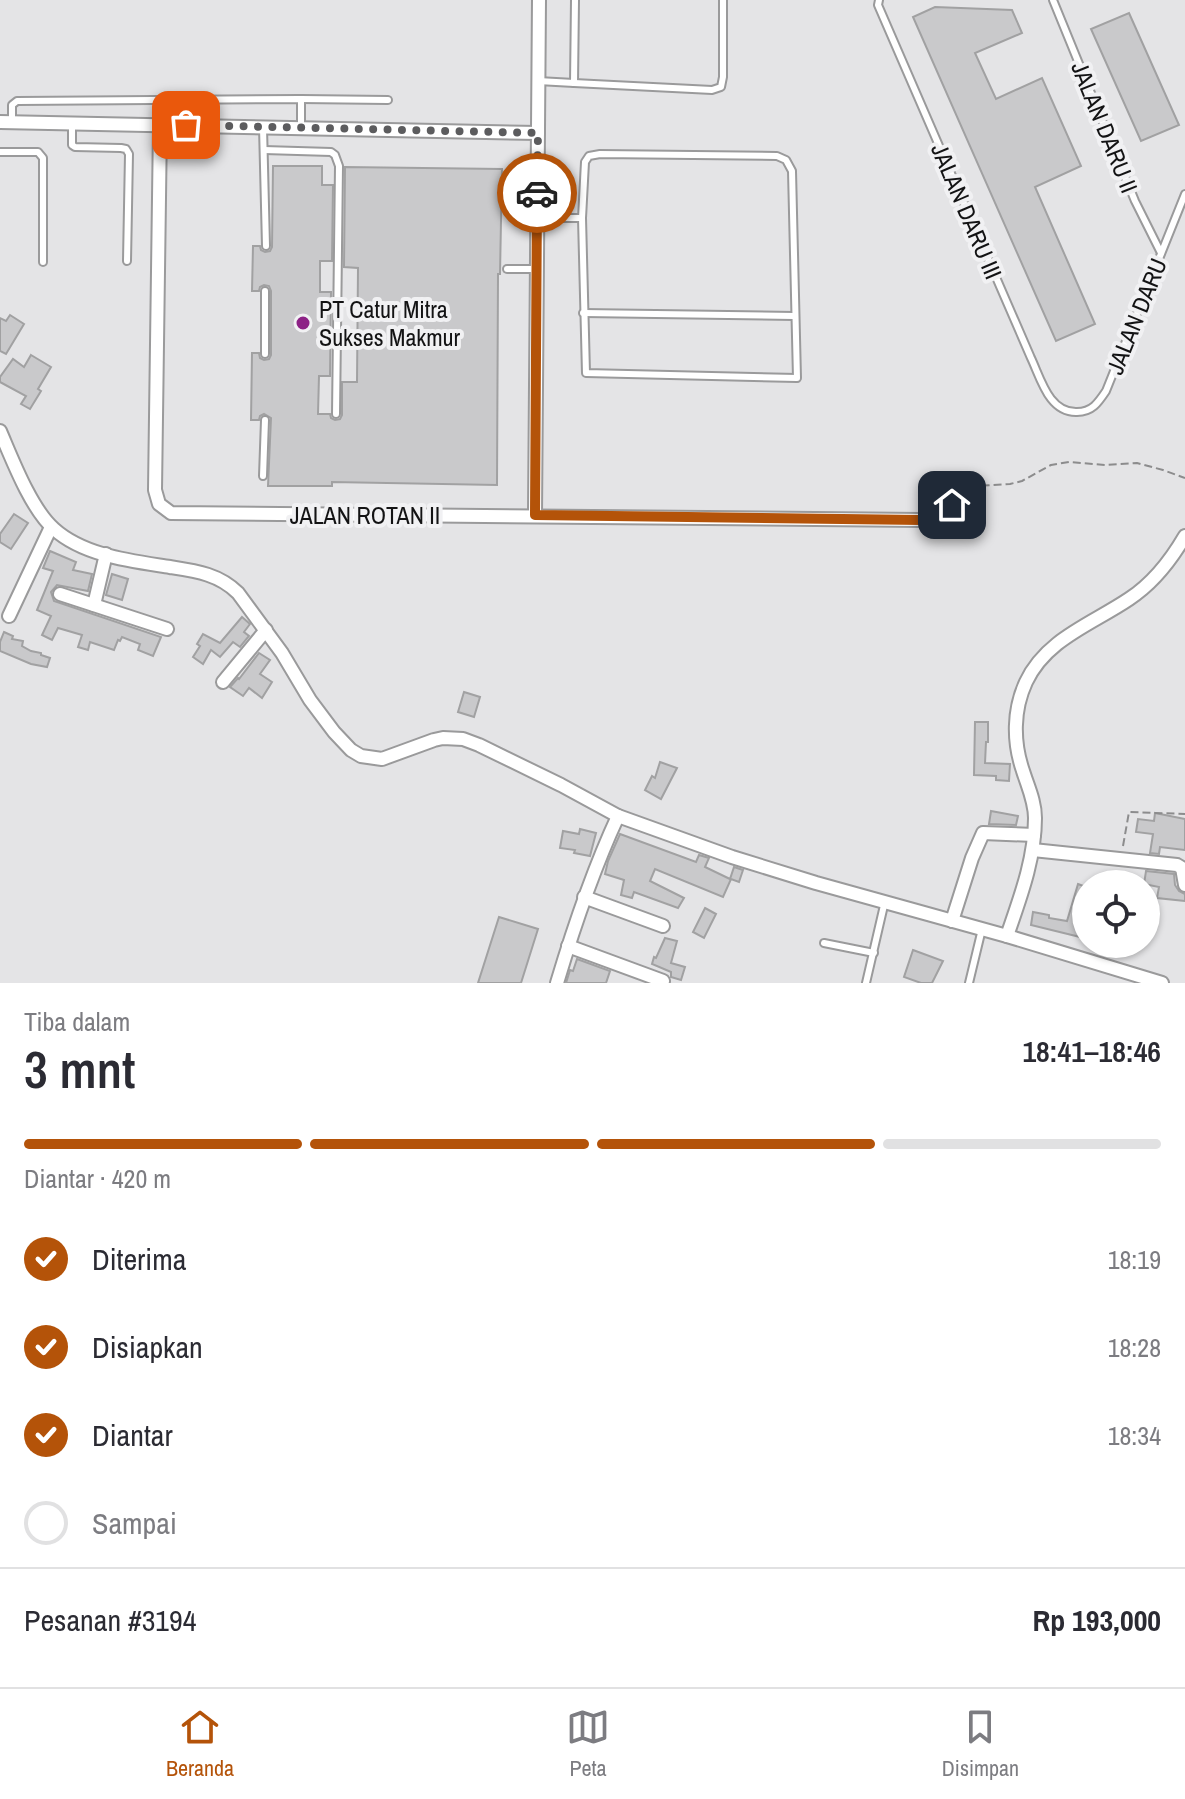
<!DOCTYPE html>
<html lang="id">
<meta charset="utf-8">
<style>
body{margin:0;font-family:"Archivo Narrow",sans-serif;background:#f2f2f3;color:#2b2b33;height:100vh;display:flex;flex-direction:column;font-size:30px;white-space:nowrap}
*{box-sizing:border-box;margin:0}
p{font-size:26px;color:#7c7c81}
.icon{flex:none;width:44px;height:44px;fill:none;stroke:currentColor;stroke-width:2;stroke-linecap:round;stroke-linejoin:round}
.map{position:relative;height:983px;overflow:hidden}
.drawer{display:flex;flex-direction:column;background:#fff;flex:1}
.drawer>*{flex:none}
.fabs{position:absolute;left:1072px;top:870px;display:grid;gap:16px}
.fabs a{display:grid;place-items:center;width:88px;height:88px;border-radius:50%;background:#fff;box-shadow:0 2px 6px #0004;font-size:40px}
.pin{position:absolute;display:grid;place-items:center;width:68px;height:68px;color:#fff;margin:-34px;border-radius:16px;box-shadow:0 4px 12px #0006}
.courier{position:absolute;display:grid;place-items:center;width:80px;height:80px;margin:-40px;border:6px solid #b45309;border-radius:50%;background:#fff;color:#222;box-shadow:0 2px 10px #0007}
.head em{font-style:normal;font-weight:600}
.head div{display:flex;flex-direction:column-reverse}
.head{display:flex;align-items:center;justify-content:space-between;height:136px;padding:0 24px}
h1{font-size:52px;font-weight:600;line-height:60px}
.bar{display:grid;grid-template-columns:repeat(4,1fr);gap:12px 8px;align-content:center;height:96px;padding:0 24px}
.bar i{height:10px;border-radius:6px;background:#e1e1e2}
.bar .current{background:#b45309}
.bar p{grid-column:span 4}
.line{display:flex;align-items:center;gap:20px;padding:0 24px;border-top:2px solid #e1e1e2}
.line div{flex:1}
ol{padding:0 24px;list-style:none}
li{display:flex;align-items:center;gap:24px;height:88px}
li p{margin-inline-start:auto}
li .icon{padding:8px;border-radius:50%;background:#b45309;color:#fff;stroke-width:4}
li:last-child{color:#7c7c81}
li i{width:44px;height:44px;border:4px solid #e1e1e2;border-radius:50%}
.dock{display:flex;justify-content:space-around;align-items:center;height:112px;border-top:2px solid #e1e1e2;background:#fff;font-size:22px;color:#7c7c81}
.dock a{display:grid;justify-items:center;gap:4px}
.dock .current{color:#b45309}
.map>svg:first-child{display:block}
.building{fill:#c9c9cb;stroke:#a1a1a2;stroke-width:2}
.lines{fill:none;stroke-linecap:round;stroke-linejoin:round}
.service-casing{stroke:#9a9a9b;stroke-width:10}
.minor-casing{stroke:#9a9a9b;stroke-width:16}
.path{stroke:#8c8c8d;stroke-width:2;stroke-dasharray:8 4;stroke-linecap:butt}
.service{stroke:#fff;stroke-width:6}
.minor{stroke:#fff;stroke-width:12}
.done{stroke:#5c5c5e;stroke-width:8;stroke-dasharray:0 14.4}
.route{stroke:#b45309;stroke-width:10}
.poi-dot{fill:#8d2286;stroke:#f1f1f3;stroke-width:3}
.labels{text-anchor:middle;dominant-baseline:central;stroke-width:8;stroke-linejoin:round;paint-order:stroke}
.street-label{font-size:24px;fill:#131314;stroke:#f1f1f3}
.poi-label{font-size:24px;fill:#131314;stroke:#f1f1f3;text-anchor:start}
</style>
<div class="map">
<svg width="1185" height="983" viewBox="0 0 1185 983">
<rect width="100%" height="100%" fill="#e4e4e6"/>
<g class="building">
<polygon points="935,7 1012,10 1022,33 975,53 996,99 1042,78 1081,166 1035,187 1095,324 1056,341 913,17"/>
<polygon points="1129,13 1179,125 1141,141 1091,29"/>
<polygon points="273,166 322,166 322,185 333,185 332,261 320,261 320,292 331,292 330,376 319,376 318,414 330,414 331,418 335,420 340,419 342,415 342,382 357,382 358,268 344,267 345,167 502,169 500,274 498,274 497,485 332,482 332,486 268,486 271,418 264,414 260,416 259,420 251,420 252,353 259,353 260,358 264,360 269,359 271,355 271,291 269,286 264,285 260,287 259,291 252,291 253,246 260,246 261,250 265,252 270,251 272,247"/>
<polygon points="10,315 24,324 6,354 0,351 0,318 6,321"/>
<polygon points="31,355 51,367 38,389 41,391 30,409 21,404 26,396 0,382 0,377 13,359 24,367"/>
<polygon points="14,514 28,523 11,549 0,542 0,534"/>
<polygon points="50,551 76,562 73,570 92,574 88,591 57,585 51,592 54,601 161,637 153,656 138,650 140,644 122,637 120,641 118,640 114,650 90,642 88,650 78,647 82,635 58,628 52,640 42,635 51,616 37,610 53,571 43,568"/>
<polygon points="112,574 128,579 122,600 106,595"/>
<polygon points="242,617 250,624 244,632 249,636 240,647 233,642 220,657 211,650 203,664 193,657 200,646 197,644 203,634 220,643"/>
<polygon points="4,632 13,636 12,639 23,641 22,646 31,651 41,653 41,655 50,658 47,667 31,664 0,651 0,642"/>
<polygon points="259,653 270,660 260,674 272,682 262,698 249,688 243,696 230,687 238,678 239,679"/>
<polygon points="464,692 480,697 474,717 458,712"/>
<polygon points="975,722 988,722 988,742 986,742 985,763 1010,764 1009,781 996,780 996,776 974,775"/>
<polygon points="660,762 677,768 661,799 645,790 652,776 655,778"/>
<polygon points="991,811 1018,816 1016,825 989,824"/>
<polygon points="1155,813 1185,819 1185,850 1160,847 1159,854 1150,853 1153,834 1136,832 1138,819 1154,821"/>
<polygon points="580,829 596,833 590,856 574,853 575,850 560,848 563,831 579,834"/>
<polygon points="620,834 696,862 699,855 709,858 705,867 730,879 734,867 743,870 739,882 731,879 723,897 655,869 650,881 684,898 678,908 634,892 632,898 621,895 624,880 605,874 608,861"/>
<polygon points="1146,871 1174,874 1175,885 1179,891 1185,894 1185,901 1157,898 1159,887 1144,884"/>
<polygon points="1078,884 1086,887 1086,895 1080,917 1085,919 1080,937 1031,925 1033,912 1049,915 1049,918 1067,921"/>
<polygon points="705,908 716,914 704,938 693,932"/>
<polygon points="499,917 538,929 521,983 478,983"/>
<polygon points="665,938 677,941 671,963 685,967 681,980 671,977 671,972 652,964 654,957 656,958"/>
<polygon points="913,950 943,961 932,983 921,983 904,977"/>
<polygon points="577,959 610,971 606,983 566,983 570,970 573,971"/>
</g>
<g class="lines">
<defs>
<g id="service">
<path d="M 879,0 L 878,5 L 1031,358 C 1041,379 1049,413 1077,412 C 1092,412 1098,403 1106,391 L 1185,194"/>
<polyline points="1053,0 1135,201 1161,253"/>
<polyline points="538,81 574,83 575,0"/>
<polyline points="574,83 712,90 721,87 723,77 723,0"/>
<polyline points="301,99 388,100"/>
<polyline points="12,121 12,105 17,101 301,99 301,128"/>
<polyline points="72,123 72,145 75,147 121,148 126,149 129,154 127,261"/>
<polyline points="263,127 266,246"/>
<polyline points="264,150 331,152 335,155 339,166 336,414"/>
<polyline points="0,152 38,152 43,158 43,262"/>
<polyline points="537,218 582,218 585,162 589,156 600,154 777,156 786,160 792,171 797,378 586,373 582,218"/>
<polyline points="507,269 537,269"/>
<polyline points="583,313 794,316"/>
<polyline points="265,354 265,291"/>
<polyline points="263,476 265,420"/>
<polyline points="824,943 874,953"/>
<polyline points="866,983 885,901"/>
<polyline points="969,983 982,929"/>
</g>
<g id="minor">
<polyline points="0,122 538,133"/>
<polyline points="160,125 155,490 159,504 171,513 922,520 952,505"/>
<path d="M 0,431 C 12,459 31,509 54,529 C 84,556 132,561 170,567 C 196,571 219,574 238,593 L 282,653 L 310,700 L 334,732 L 351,750 L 361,756 L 382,759 L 434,740 L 443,738 L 463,739 L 479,745 L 561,785 L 618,816 L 732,857 L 816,883 L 1007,936 L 1162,983"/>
<polyline points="535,515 539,0"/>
<polyline points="60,594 167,629"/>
<polyline points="94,605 106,554"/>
<polyline points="9,616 51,527"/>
<polyline points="223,682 266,630"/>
<polyline points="1033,850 1177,865 1182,868 1185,885"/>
<polyline points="584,897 663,926"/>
<polyline points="952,921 972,858 983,833 1034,835"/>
<path d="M 1007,936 C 1020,898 1035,859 1035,818 C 1035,801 1028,787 1023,771 C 1013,742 1013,710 1026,682 C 1046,639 1092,624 1129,599 C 1152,584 1171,560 1185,536"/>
<polyline points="568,946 663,981"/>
<path d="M 557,983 C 574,926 593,870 618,816"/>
</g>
</defs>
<use href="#service" class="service-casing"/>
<use href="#minor" class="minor-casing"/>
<g class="path">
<polyline points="961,496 974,486 1010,484 1022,481 1051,465 1069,462 1106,465 1137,463 1163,470 1185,478"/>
<polyline points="1123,846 1129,812 1185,814"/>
</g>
<use href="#service" class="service"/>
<use href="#minor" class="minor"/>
</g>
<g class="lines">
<polyline class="done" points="186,125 538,133 537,193"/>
<polyline class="route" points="537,193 535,515 922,520 952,505"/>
</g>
<circle class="poi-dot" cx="303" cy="323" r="8"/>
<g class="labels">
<g class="street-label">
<text transform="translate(1105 127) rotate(68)">JALAN DARU II</text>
<text transform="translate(967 211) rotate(67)">JALAN DARU III</text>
<text transform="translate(1136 316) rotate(-68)">JALAN DARU</text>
<text x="365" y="515">JALAN ROTAN II</text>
</g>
<g class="poi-label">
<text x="319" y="309">PT Catur Mitra<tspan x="319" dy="28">Sukses Makmur</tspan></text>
</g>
</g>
</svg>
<div class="fabs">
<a><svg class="icon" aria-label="locate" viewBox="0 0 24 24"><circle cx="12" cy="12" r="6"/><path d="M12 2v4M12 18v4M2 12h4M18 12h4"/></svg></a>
</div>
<div class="pin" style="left:186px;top:125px;background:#ea580c"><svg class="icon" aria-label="bag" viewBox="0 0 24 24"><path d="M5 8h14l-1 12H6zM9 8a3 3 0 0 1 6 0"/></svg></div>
<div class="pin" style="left:952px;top:505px;background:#1f2937"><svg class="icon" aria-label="home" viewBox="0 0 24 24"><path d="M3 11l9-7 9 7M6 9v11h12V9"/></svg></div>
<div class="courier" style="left:537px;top:193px"><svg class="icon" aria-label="car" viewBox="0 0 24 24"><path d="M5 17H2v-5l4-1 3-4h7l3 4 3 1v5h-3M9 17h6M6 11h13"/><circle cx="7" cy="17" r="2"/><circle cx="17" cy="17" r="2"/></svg></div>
</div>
<section class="drawer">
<div class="head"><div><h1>3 mnt</h1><p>Tiba dalam</p></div><em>18:41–18:46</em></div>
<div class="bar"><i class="current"></i><i class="current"></i><i class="current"></i><i></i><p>Diantar · 420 m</p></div>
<ol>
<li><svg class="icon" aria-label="check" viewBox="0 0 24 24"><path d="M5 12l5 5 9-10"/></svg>Diterima<p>18:19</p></li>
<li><svg class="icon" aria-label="check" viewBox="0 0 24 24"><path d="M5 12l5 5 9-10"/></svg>Disiapkan<p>18:28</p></li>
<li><svg class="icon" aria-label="check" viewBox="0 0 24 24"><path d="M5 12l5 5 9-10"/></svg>Diantar<p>18:34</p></li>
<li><i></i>Sampai</li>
</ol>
<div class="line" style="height:104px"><div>Pesanan #3194</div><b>Rp 193,000</b></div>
</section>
<nav class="dock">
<a class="current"><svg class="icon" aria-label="home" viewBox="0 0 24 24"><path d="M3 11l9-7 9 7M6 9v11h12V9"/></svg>Beranda</a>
<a><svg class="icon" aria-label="map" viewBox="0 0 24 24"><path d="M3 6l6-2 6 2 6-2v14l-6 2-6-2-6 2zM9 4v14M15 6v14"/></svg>Peta</a>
<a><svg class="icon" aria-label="saved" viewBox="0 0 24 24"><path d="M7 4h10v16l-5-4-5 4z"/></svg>Disimpan</a>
</nav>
